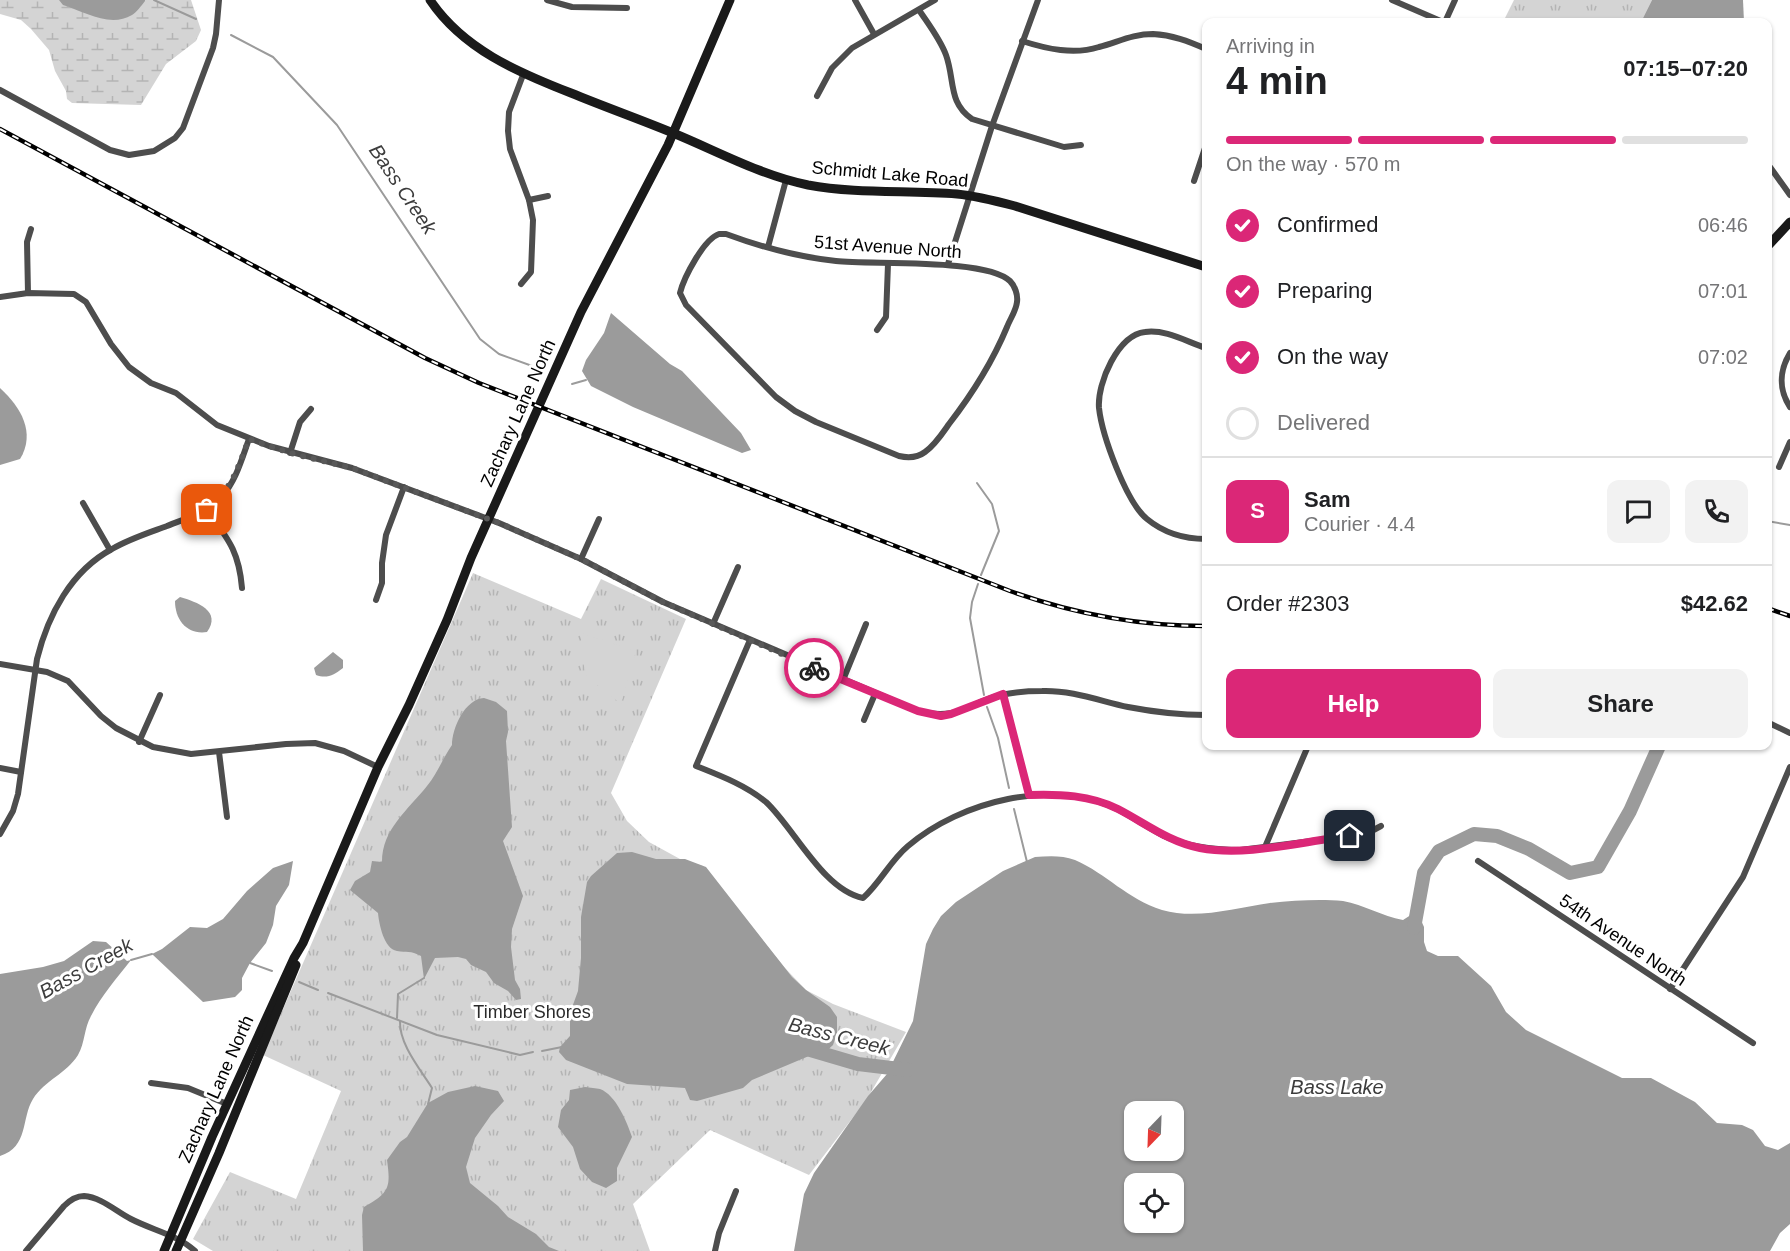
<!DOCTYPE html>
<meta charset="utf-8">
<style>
body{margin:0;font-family:Helvetica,sans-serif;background:#f2f2f2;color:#202124;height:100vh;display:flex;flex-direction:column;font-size:22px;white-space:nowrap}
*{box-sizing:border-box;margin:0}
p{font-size:20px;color:#757577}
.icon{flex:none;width:33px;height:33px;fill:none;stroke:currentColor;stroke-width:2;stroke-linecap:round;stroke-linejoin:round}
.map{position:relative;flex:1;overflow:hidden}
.drawer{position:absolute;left:1202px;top:18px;width:570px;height:732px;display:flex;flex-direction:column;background:#fff;border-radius:12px;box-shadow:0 2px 4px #0004}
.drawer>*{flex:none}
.needle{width:39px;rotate:203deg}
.fabs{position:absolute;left:1124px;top:1101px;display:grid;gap:12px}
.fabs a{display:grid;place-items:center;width:60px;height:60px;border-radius:12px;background:#fff;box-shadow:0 2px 4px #0004;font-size:30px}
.pin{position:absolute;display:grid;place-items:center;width:51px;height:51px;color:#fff;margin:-26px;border-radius:12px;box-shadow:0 3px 9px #0006}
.courier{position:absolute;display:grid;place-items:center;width:60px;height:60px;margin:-30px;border:4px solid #db2777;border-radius:50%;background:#fff;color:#222;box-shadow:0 2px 8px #0007}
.headline em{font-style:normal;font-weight:700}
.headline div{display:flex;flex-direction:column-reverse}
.headline{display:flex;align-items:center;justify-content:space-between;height:102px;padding:0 24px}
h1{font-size:39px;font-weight:700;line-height:45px}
.bar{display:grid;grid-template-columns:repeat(4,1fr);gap:9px 6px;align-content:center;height:72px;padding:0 24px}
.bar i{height:8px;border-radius:4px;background:#e0e0e0}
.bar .selected{background:#db2777}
.bar p{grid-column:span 4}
.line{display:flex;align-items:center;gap:15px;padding:0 24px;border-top:2px solid #e0e0e0}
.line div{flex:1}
.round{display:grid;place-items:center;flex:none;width:63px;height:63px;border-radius:12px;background:#f2f2f2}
ol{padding:0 24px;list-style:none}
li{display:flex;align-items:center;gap:18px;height:66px}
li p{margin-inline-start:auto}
li .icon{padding:6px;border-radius:50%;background:#db2777;color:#fff;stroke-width:4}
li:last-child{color:#757577}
li i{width:33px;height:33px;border:3px solid #e0e0e0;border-radius:50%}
.action{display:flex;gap:12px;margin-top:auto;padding:12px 24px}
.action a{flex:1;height:69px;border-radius:12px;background:#db2777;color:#fff;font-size:24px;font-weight:700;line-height:69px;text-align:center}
.action a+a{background:#f2f2f2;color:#202124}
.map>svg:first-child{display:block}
.grass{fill:url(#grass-tufts)}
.wetland{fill:url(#wetland-marsh)}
.pitch{fill:#d4d4d4}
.water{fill:#9b9b9b;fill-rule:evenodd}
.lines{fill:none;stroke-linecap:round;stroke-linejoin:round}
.stream{stroke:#9b9b9b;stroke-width:2}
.river{stroke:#9b9b9b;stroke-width:14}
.street{stroke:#4d4d4d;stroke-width:6}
.secondary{stroke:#1a1a1a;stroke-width:9}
.rail-casing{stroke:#000;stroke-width:4.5}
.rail{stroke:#fff;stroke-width:2;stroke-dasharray:7;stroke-linecap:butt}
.done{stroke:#595959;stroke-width:6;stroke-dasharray:0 10.8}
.route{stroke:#db2777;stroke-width:8}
.labels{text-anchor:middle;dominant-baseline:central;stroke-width:6;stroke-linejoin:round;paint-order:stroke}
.street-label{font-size:18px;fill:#000;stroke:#fff}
.park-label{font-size:18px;fill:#2b2b2b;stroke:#fff}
.water-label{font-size:20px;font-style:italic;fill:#3c3c3c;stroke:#fff}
</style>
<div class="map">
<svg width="1790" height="1251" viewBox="0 0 1790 1251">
<defs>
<pattern id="grass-tufts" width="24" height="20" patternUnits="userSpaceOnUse" patternTransform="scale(1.5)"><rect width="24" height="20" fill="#d4d4d4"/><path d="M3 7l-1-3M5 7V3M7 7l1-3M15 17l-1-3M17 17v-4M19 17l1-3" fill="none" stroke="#b4b4b4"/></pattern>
<pattern id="wetland-marsh" width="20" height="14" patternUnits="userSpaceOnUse" patternTransform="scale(1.5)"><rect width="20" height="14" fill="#d4d4d4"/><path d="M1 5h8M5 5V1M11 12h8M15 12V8" fill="none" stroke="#b4b4b4"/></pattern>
</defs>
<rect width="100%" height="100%" fill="#fff"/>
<g class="grass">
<polygon points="1514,0 1652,0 1641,22 1503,22"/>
<polygon points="473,573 581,619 601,579 686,619 611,793 627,821 649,842 680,859 703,866 785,968 806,990 833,1004 906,1032 867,1099 809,1175 710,1130 633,1204 650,1251 213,1251 193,1239 230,1172 296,1199 341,1091 263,1055"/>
</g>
<polygon class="wetland" points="0,0 191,0 201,30 196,41 166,64 141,105 72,103 67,99 66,91 55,71 49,50 31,29 21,20 0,14"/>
<polygon class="pitch" points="581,633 636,651 621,704 587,677 581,655"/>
<g class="water">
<path d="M 59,0 L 145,0 L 145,1 C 141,6 137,12 132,15 C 110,28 85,12 63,5 Z"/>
<polygon points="1652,0 1743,0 1744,22 1641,22"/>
<polygon points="611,313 670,364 682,371 741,433 751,450 742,453 633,407 591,386 582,371 586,360 604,333"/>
<path d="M 0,388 C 21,407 36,433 20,459 L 0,465 Z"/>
<path d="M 180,597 C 197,602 222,611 207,632 C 187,635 175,620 175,601 Z"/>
<path d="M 333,652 L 343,660 L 343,668 C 334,675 327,679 316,675 L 314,668 Z"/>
<path d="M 484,698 L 496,702 L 507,711 L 508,732 L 506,741 L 512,827 L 503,841 L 523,896 L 512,929 L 511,947 L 515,980 L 520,989 L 521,999 L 516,1000 L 508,991 L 494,983 L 486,972 L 471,965 L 466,959 L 458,957 L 435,958 L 424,979 L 421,956 C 410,950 407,953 397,951 C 384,949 379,924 378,913 L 350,890 L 355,881 L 370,872 L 372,861 L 382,862 C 382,829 408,810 427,786 C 437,774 443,758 452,745 C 452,728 465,699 484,698 Z"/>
<polygon points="632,852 656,859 685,859 706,867 792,977 806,990 830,1007 837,1017 837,1033 833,1045 819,1058 809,1056 752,1080 743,1088 697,1101 690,1100 685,1088 627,1084 566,1060 559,1052 560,1047 570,1036 570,1013 578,991 581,958 581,917 587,882 591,876 617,853"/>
<path d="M 1035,857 C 1048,856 1062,855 1075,860 C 1107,874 1127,899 1162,910 C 1197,920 1235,908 1270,903 C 1286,901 1304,900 1320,900 C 1327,900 1336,900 1343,901 C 1364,905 1382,916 1403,920 L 1417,911 L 1424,927 L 1424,942 L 1427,951 L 1438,956 L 1458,956 L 1491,986 L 1506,1012 L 1526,1030 L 1622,1078 L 1651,1078 L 1695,1102 L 1717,1123 L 1742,1125 L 1753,1130 L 1765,1146 L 1778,1150 L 1790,1143 L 1790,1224 L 1780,1233 L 1770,1251 L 794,1251 L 804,1194 L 814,1173 L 868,1096 L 887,1074 L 913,1021 L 926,944 L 933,929 L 941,916 L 956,902 L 1003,871 ZM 1134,1112 L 1173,1112 L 1173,1150 L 1134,1150 ZM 1134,1184 L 1173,1184 L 1173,1222 L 1134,1222 Z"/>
<polygon points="293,861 289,885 276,906 273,925 266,943 250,963 242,978 242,990 235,997 203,1002 152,954 162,949 190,927 207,928 223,919 247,891 273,868"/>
<path d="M 93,941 L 106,942 L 127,961 L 131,960 C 117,978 101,996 91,1016 C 84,1028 85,1043 78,1055 C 66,1074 45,1080 33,1099 C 21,1118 29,1147 0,1156 L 0,974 L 43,967 L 64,961 Z"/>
<path d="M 475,1086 L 498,1091 L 504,1101 L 491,1115 L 475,1138 L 466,1167 L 470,1183 L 498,1206 L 508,1217 L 536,1234 L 549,1247 L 559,1251 L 363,1251 L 362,1215 L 364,1207 C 389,1193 391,1188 387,1160 L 400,1142 L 407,1137 L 428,1103 L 448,1092 Z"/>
<path d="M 585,1087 C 590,1088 596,1088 600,1089 C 616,1095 627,1122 632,1137 L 617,1168 L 617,1181 L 606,1188 L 592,1182 L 580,1169 L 573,1147 L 558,1127 L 561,1110 L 569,1100 L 570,1090 Z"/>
</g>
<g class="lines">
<g class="stream">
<polyline points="154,0 196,19"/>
<polyline points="231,35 273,57 337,125 480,339 499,354 535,367"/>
<polyline points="572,384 586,380"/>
<polyline points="977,483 992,504 999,531 981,575"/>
<polyline points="1767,521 1790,525"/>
<polyline points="978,584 972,602 970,618 984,695"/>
<polyline points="987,707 998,738 1009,788"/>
<polyline points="1014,809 1027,862"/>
<polyline points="131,960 152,954"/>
<polyline points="250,963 272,971"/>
<polyline points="299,982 318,990"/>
<polyline points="328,993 437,1035 520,1055 533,1052"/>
<polyline points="397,1018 398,994 424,978"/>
<path d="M 400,1021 C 399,1044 420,1069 432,1088 L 428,1104"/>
<polyline points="542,1051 562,1047"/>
</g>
<g class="river">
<polyline points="1414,928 1424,873 1439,851 1474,834 1497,836 1529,849 1570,873 1598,867 1630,811 1659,746"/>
<polyline points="807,1049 858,1064 908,1070"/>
</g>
<g class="street">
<polyline points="547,0 572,7 627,8"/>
<polyline points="855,0 874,34"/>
<polyline points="1392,0 1443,22"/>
<path d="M 919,10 C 929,25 940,39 946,55 C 955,80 948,103 972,119 L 1064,147 L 1081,145"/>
<polyline points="1445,22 1455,0"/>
<path d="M 1022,41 C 1047,49 1074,55 1099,47 C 1118,42 1133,34 1153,34 C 1172,35 1188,41 1206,49"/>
<polyline points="0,90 110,150 129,155 154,151 175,138 183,128 213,48 216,34 219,0"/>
<polyline points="817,96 832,68 852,48 935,0"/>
<polyline points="1770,167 1790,195"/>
<polyline points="1194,181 1206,145"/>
<polyline points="529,200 548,196"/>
<path d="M 719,234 L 726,234 C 761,247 798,257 836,261 C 872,265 986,258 1010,281 C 1015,286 1018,295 1017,302 C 1016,311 1010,319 1007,327 C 992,363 973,393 949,424 C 942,434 935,445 925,452 C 917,458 908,458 899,456 L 816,422 L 795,411 L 776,397 L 686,305 L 680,293 C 684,277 704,239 719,234 Z"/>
<polyline points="768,247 786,180"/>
<polyline points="948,264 992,126 1038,0"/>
<polyline points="521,284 531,272 533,220 529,200 510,149 508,131 509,112 523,75"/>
<polyline points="28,293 27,242 31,229"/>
<path d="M 0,297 L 28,293 L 74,294 L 86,302 L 111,344 L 129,367 L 151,383 L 176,393 L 217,425 L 269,446 L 352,468 L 499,523 L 581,559 L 663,602 L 918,711 C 958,721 966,704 1001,695 C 1014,692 1029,691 1042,691 C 1072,690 1100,701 1128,707 C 1154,712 1180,715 1206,715"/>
<polyline points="877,330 886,317 888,264"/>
<path d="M 1206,348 C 1187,342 1166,329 1145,332 C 1118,335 1097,383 1099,408 C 1102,435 1126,502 1147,519 C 1164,533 1184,539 1206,539"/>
<path d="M 1790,353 C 1779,371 1779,390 1790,407"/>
<polyline points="290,453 300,422 311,409"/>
<polyline points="1779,467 1790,442"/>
<polyline points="83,503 110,550"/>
<path d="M 207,510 C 228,539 239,551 242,588"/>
<polyline points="581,559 599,519"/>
<polyline points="376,600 382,583 382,563 386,535 404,487"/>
<polyline points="713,624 738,567"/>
<path d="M 750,640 L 696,766 C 721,776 745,785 766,802 C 794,828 823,890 863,898 C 880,883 890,861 908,846 C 961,801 1052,778 1117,809 C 1133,817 1148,828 1164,836 C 1188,847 1213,850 1240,850 L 1366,834 L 1381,826"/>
<polyline points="0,664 47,672 68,681 101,716 116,728 153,747 191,754 286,744 315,743 344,751 378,767"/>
<polyline points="843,680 866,624"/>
<polyline points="1003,694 1029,795"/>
<polyline points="864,720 875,694"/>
<polyline points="1767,722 1790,733"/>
<polyline points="139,742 160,695"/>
<polyline points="219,752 227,817"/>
<polyline points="0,768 21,772"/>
<path d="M 0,834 L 13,811 L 18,794 L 37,659 C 48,615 71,571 112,549 C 129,539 148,533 167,526 C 186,518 208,513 222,496 C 236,481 242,458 249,439"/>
<polyline points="1265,847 1308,746"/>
<polyline points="1478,861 1753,1043"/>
<polyline points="1670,989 1743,877 1790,767"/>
<polyline points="151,1083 188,1088 227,1104"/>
<path d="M 26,1251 L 64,1206 C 69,1201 76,1196 84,1196 C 101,1197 117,1212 131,1219 C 152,1230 178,1235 195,1251"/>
<polyline points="715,1251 719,1233 736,1191"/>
</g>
<g class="secondary">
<path d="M 430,0 C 463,49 517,72 571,93 C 605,107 639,119 673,133 C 717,151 760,175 808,185 C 857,194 907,190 957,194 C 977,196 996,201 1015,206 L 1206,267"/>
<polyline points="1767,247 1790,222"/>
<polyline points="164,1251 212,1137 294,958 303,943 378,767 409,705 447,620 471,558 581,312 668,145 730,0"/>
<polyline points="176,1251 219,1153 296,965"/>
</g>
<defs>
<g id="rail">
<path d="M 0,129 L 425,358 L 479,383 L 1010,591 C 1074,614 1138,626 1206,626"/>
<polyline points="1767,608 1790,616"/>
</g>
</defs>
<use href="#rail" class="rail-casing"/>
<use href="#rail" class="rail"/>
</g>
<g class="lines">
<path class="done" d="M 207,510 C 233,487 237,470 249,439 L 290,453 L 352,468 L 499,523 L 581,559 L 663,602 L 814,668"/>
<path class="route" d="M 814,668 L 918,711 L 941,716 L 951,714 L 1003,694 L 1029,795 C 1060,794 1090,795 1118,809 C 1145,823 1169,842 1200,848 C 1247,857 1303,841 1350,836"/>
</g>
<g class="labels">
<g class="street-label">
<text transform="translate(890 174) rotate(5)">Schmidt Lake Road</text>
<text transform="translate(888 247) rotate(4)">51st Avenue North</text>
<text transform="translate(518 413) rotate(-66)">Zachary Lane North</text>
<text transform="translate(1623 940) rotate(34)">54th Avenue North</text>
<text transform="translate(216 1089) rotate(-66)">Zachary Lane North</text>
</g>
<g class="park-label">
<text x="532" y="1012">Timber Shores</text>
</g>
<g class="water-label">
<text transform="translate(403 189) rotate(56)">Bass Creek</text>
<text transform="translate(86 968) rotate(-29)">Bass Creek</text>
<text transform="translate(839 1036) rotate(14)">Bass Creek</text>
<text x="1337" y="1087">Bass Lake</text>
</g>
</g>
</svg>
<div class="fabs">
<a><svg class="needle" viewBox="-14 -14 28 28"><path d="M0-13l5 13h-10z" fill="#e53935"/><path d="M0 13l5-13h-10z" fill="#757577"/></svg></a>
<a><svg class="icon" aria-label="locate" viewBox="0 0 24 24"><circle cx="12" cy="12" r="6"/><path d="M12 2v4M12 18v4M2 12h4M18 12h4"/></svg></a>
</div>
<div class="pin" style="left:207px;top:510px;background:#ea580c"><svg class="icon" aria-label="bag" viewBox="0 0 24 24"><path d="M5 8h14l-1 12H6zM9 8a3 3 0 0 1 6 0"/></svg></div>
<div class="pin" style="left:1350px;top:836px;background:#1f2937"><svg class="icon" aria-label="home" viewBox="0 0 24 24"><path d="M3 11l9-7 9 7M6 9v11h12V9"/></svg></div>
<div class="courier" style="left:814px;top:668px"><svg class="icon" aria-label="bike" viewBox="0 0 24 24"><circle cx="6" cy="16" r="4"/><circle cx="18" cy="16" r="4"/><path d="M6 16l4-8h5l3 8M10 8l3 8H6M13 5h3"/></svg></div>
<section class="drawer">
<div class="headline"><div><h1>4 min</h1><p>Arriving in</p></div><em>07:15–07:20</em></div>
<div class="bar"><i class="selected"></i><i class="selected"></i><i class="selected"></i><i></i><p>On the way · 570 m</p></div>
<ol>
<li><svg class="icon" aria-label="check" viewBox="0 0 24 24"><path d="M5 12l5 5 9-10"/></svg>Confirmed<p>06:46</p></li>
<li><svg class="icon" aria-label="check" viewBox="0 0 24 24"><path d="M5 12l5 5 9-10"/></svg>Preparing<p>07:01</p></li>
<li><svg class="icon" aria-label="check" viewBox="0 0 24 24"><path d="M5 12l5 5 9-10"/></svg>On the way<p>07:02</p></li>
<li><i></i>Delivered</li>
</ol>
<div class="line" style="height:108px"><b class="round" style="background:#db2777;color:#fff">S</b><div><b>Sam</b><p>Courier · 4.4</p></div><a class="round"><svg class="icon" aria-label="chat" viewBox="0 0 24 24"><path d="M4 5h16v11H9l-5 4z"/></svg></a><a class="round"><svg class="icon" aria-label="phone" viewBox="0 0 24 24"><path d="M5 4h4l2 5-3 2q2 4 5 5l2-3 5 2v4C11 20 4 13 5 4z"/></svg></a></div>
<div class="line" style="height:78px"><div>Order #2303</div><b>$42.62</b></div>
<div class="action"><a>Help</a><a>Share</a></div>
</section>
</div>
